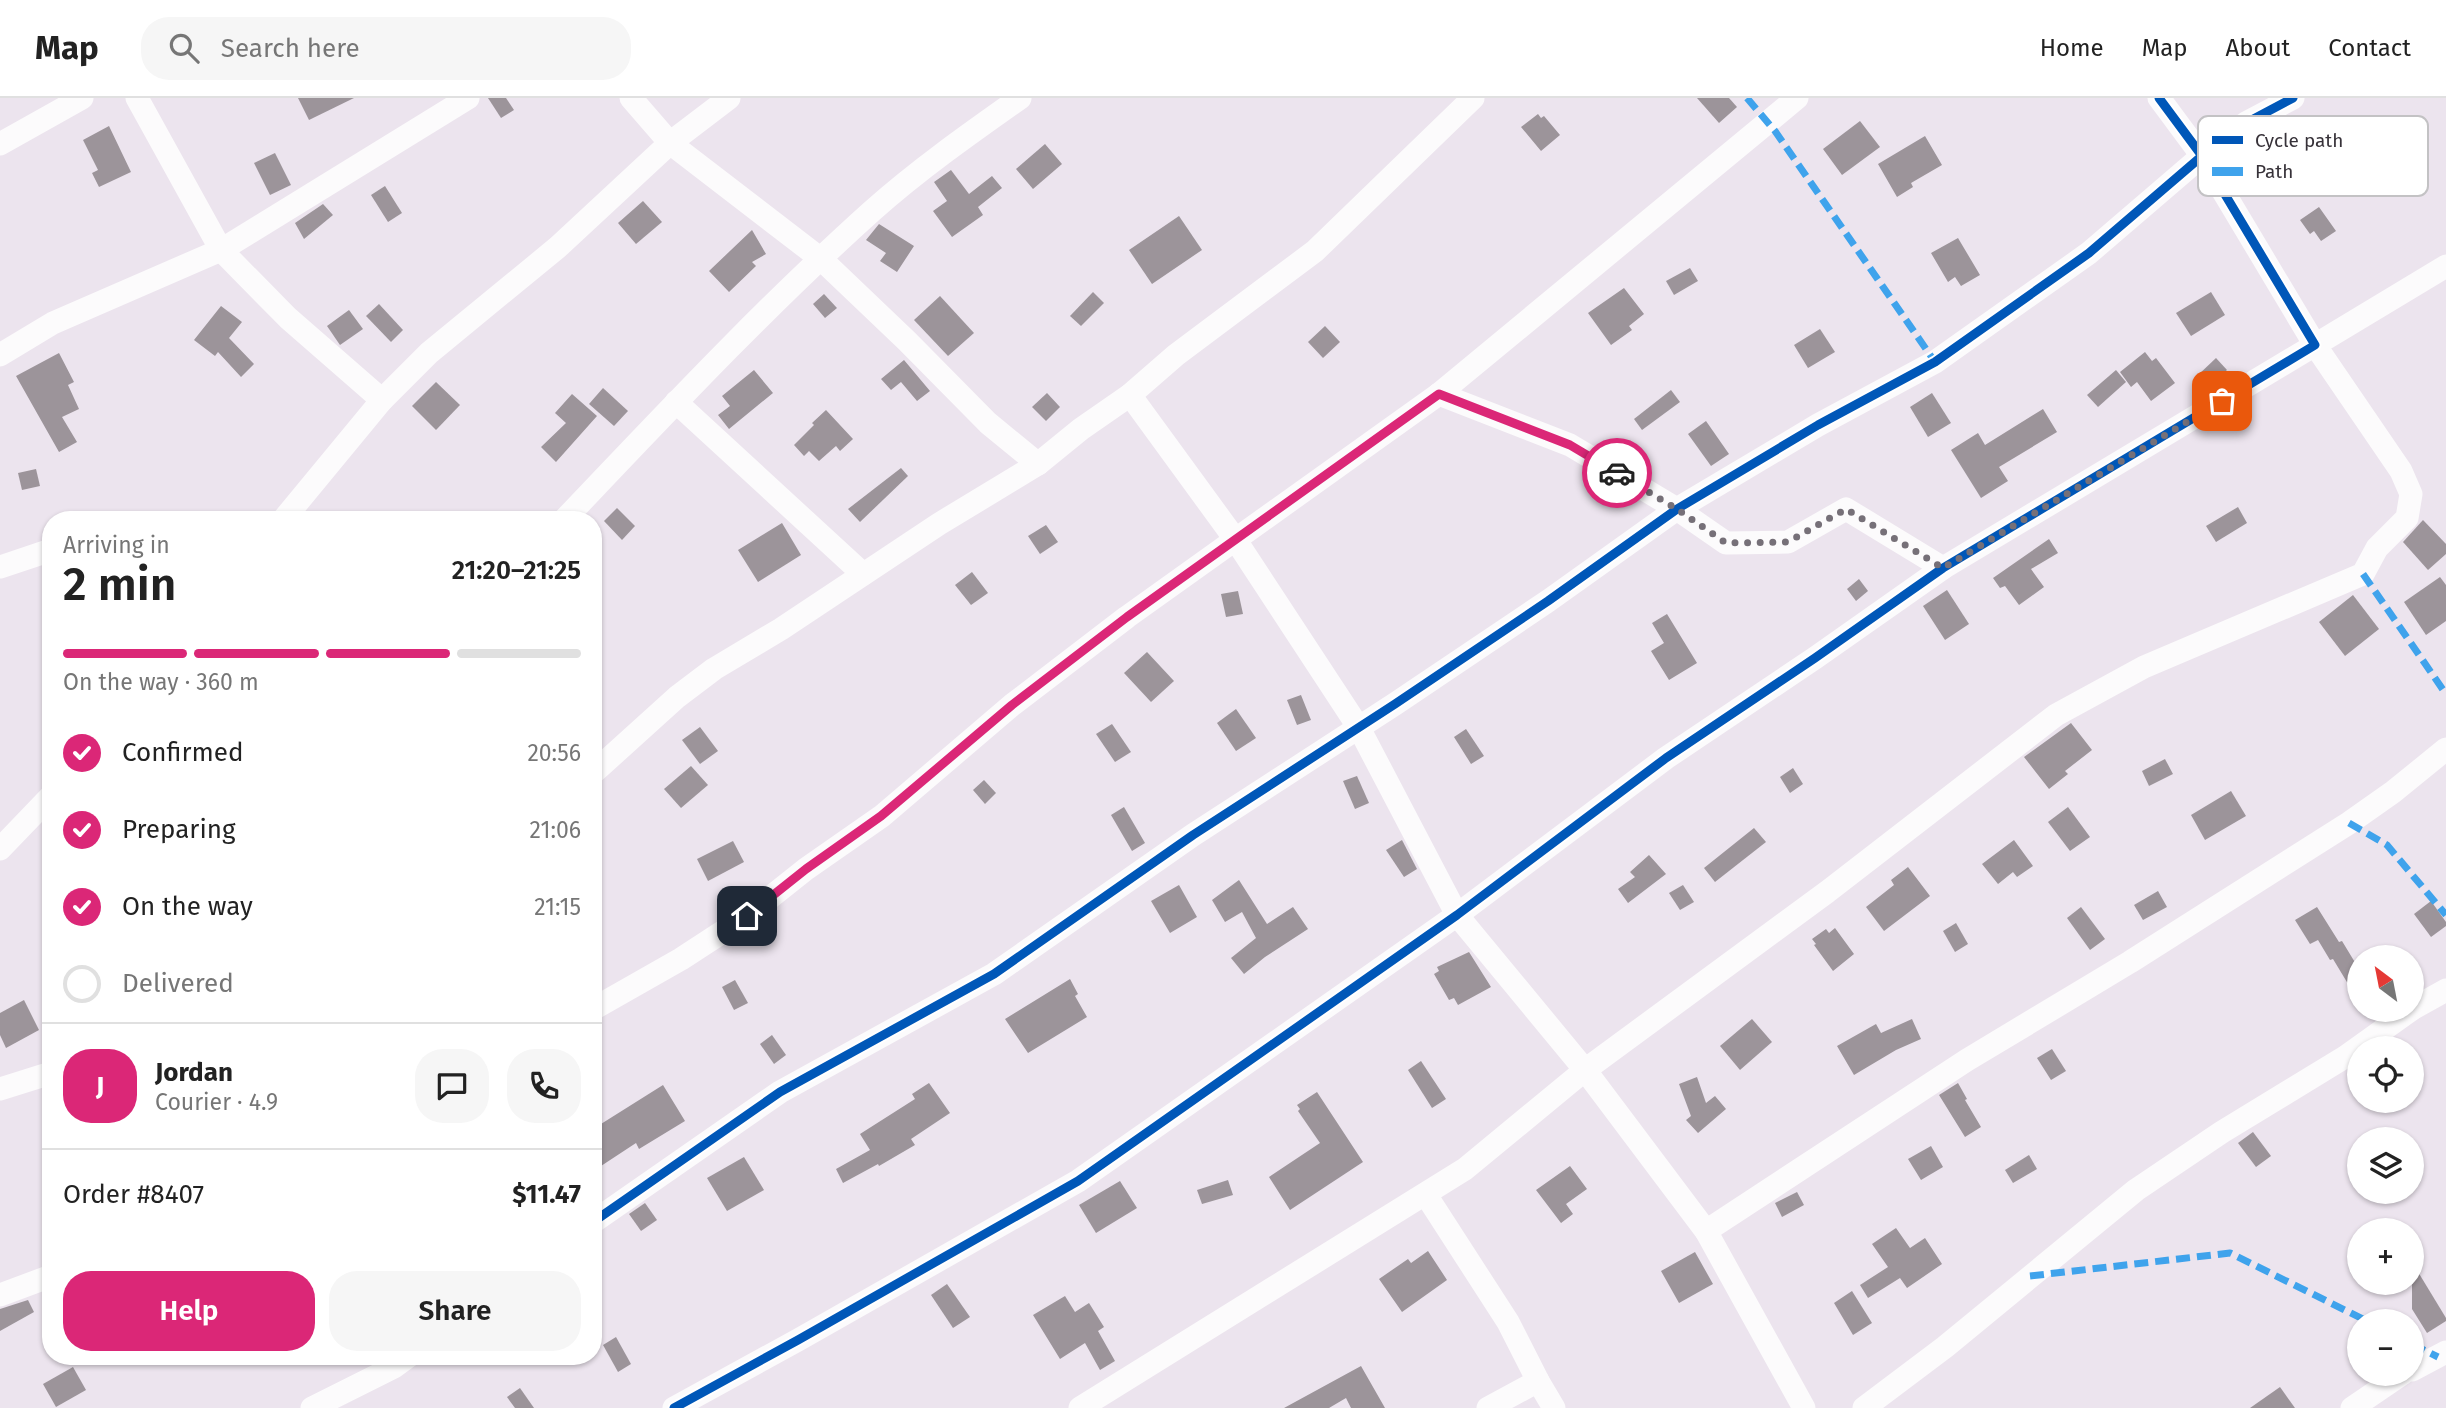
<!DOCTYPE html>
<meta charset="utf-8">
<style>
body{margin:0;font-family:"Fira Sans",sans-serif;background:#f6f6f6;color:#222;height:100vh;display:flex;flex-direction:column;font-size:26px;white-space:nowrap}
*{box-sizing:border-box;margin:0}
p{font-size:23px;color:#767676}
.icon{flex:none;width:38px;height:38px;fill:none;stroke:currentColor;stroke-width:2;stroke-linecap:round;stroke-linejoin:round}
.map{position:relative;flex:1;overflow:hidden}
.drawer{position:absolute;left:42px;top:413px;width:560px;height:854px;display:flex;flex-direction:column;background:#fff;border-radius:28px;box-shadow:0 2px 5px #0004}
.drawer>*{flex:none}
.needle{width:46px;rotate:328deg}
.fabs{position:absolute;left:2347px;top:847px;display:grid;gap:14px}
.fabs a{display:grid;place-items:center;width:77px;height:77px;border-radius:50%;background:#fff;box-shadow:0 2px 5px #0004;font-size:35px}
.pin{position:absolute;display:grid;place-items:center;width:60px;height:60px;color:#fff;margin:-30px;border-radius:14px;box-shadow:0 4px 10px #0006}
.courier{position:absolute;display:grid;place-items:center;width:70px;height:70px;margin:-35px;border:5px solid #db2777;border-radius:50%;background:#fff;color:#222;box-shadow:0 2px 9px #0007}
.head em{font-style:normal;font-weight:600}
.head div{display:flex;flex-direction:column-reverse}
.head{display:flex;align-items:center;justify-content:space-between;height:119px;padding:0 21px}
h1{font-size:46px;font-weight:600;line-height:52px}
.bar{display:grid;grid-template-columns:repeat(4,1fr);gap:10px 7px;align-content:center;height:84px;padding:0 21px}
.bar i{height:9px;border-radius:5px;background:#e0e0e0}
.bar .selected{background:#db2777}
.bar p{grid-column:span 4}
.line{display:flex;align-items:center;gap:18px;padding:0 21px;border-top:2px solid #e0e0e0}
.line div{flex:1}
.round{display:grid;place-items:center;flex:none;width:74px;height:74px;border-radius:28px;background:#f6f6f6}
ol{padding:0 21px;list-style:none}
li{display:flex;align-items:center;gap:21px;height:77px}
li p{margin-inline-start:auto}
li .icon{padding:7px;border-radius:50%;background:#db2777;color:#fff;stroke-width:4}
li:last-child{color:#767676}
li i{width:38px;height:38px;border:4px solid #e0e0e0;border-radius:50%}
.button{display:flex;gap:14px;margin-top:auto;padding:14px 21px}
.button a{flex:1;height:80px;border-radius:28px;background:#db2777;color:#fff;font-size:28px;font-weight:600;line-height:80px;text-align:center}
.button a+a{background:#f6f6f6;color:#222}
header{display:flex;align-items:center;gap:42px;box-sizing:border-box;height:98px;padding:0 35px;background:#fff;border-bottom:2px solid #e0e0e0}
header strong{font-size:33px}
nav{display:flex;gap:38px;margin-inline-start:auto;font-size:24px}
.search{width:490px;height:63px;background:#f6f6f6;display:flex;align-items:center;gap:18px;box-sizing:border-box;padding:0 24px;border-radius:28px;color:#767676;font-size:26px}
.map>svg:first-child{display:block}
.building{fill:#9c949a}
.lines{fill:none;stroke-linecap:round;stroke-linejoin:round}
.street{stroke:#fcfbfc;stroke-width:23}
.quiet{stroke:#3fa3ec;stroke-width:7;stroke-dasharray:14 7;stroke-linecap:butt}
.cycleway-casing{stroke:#fff;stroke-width:13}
.cycleway{stroke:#0057b8;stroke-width:9}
.done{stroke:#767078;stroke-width:7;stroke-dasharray:0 12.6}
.route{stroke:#db2777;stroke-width:9}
.key{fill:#fff;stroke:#c3c2c4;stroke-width:2}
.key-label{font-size:19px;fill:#373239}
</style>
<header>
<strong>Map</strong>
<div class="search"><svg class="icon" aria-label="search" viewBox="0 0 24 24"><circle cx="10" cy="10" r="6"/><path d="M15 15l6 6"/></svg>Search here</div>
<nav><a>Home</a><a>Map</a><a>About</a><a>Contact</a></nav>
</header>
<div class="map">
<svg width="2446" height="1310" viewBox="0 0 2446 1310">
<rect width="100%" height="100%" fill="#ece4ee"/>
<g class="building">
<polygon points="298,0 354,0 309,22"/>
<polygon points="488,0 506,0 514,12 501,20"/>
<polygon points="1697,0 1729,0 1737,9 1719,25"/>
<polygon points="1538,16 1541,20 1544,18 1560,37 1541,53 1521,29"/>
<polygon points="1860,23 1880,49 1842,77 1823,51"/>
<polygon points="109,28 131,74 99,89 92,75 98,72 83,42"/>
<polygon points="1925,38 1942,67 1911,85 1913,89 1897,99 1878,66"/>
<polygon points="1045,46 1062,66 1033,91 1016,71"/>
<polygon points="275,55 291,87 270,97 254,65"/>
<polygon points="951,72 969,96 992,78 1002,90 978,109 983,117 952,139 933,113 947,103 934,84"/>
<polygon points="385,88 402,115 388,124 371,97"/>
<polygon points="643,103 662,124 636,146 618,125"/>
<polygon points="323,106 333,117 304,141 295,125"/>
<polygon points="2319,109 2336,133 2321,143 2314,133 2310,136 2300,122"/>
<polygon points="1179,118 1202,152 1152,186 1129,152"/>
<polygon points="879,126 914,148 897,174 880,163 886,155 866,142"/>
<polygon points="752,132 766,156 752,164 756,168 729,194 709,173"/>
<polygon points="1958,140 1980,177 1961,188 1955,179 1948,184 1931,155"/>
<polygon points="1690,170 1698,183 1674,197 1666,183"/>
<polygon points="1624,190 1644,216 1629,228 1632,232 1611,247 1588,215"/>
<polygon points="1093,194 1104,205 1081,228 1070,218"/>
<polygon points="2211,194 2225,217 2191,238 2176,215"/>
<polygon points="824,196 837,210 825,220 813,206"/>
<polygon points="940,198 974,235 948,258 914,222"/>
<polygon points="379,206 403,232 391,244 366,218"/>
<polygon points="221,208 242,224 229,240 254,266 241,279 218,254 215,258 194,242"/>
<polygon points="349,212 363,231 340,247 327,228"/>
<polygon points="1325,228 1340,244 1323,260 1308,244"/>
<polygon points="1820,231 1835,254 1808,270 1794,247"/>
<polygon points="2145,254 2152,263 2156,260 2175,285 2151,303 2137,284 2131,289 2120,274"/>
<polygon points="59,255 74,284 68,287 79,311 62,319 77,344 59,354 16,278"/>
<polygon points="2216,260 2227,272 2207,290 2196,279"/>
<polygon points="904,262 930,293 917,303 901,284 891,292 881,281"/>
<polygon points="754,272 773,295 729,331 718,317 730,308 722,298"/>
<polygon points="2116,272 2126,284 2098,309 2087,297"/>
<polygon points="436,284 460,307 436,332 412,308"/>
<polygon points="603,290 628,313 614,328 589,306"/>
<polygon points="1671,292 1680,304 1642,332 1634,321"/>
<polygon points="1047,295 1060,309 1046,323 1032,309"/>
<polygon points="1932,295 1951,325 1928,339 1910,309"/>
<polygon points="572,296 597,318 556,364 541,349 566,325 555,315"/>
<polygon points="2043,311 2057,334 1999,369 2008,383 1981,400 1951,352 1978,335 1985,347"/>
<polygon points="826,312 853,341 840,353 836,348 819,363 809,353 804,358 794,347 814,327 812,325"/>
<polygon points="1706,323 1729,356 1711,368 1688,336"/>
<polygon points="901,370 908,378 860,424 848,411"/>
<polygon points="36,371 40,388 22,392 18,375"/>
<polygon points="2238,409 2247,425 2216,444 2206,428"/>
<polygon points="617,410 635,428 622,442 604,423"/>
<polygon points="2423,422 2446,446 2446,456 2428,472 2403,444"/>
<polygon points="782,425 801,457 758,484 738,452"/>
<polygon points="1046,427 1058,444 1040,456 1028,438"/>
<polygon points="2049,441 2058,455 2031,471 2044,489 2019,507 2005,488 2000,490 1993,480"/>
<polygon points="972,474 988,495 971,507 955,487"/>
<polygon points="2440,479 2446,487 2446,523 2426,537 2404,504"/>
<polygon points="1859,481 1868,493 1856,503 1847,491"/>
<polygon points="1947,492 1969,526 1945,542 1923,508"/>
<polygon points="1238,493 1243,516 1226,519 1221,496"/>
<polygon points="2353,497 2379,531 2345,558 2319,524"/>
<polygon points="1667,516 1697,565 1669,582 1651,553 1664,545 1652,525"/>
<polygon points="1147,554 1174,583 1151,604 1124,575"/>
<polygon points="1301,597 1311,622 1297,627 1287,602"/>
<polygon points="1236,611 1256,640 1236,653 1217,625"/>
<polygon points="2071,625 2092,652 2065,673 2068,676 2049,691 2024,659"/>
<polygon points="1112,626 1131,654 1115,664 1096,636"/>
<polygon points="700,629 718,653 700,666 682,642"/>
<polygon points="1466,631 1484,658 1471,666 1454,639"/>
<polygon points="2165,661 2173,676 2149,688 2142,673"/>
<polygon points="691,668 708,687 681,710 664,691"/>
<polygon points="1793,670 1803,686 1790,695 1780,679"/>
<polygon points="1357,678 1369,705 1355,711 1343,683"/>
<polygon points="984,682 996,695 985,706 973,692"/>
<polygon points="2231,693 2246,718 2205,742 2191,717"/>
<polygon points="1124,709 1145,745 1132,753 1111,717"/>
<polygon points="2068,709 2090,739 2070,753 2048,724"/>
<polygon points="1754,730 1766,744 1715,784 1704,770"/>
<polygon points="1402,742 1417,771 1404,779 1386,752"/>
<polygon points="2014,742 2033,768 2017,779 2013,774 1998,786 1982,766"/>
<polygon points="733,743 744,764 708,783 697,761"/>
<polygon points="1649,757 1666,776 1628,805 1618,791 1635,779 1630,774"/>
<polygon points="1908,769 1930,798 1884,833 1866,809 1894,787 1891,782"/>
<polygon points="1239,782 1267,826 1293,809 1308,831 1265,859 1244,876 1231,860 1256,840 1242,814 1225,824 1212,802"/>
<polygon points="1179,787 1197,819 1170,835 1151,803"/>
<polygon points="1683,787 1694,804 1680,812 1669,795"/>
<polygon points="2158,793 2167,809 2143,822 2134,807"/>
<polygon points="2431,803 2446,824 2446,828 2431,839 2414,816"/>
<polygon points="2081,809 2105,841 2090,852 2067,820"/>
<polygon points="2317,809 2339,844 2342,843 2359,871 2359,904 2333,861 2330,862 2318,842 2310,846 2295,822"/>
<polygon points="1956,825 1968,846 1955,854 1943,833"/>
<polygon points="1835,830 1854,856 1833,873 1814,847 1816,846 1812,841 1826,831 1829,835"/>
<polygon points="1469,854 1491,889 1458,907 1454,900 1449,902 1434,876 1439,873 1437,869"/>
<polygon points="1070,881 1078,896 1075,898 1087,919 1028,955 1005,921"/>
<polygon points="735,882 748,905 734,912 722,889"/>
<polygon points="24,902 39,932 6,950 0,937 0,915"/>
<polygon points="1752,921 1772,944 1740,972 1720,948"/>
<polygon points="1912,921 1921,941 1896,952 1854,977 1837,948 1876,926 1881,935"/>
<polygon points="772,937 786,957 774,966 760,946"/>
<polygon points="2052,951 2066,973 2051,982 2037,960"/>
<polygon points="1421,963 1446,1001 1432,1010 1408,972"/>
<polygon points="1697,979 1706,1005 1715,998 1726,1011 1698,1035 1686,1022 1691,1018 1679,986"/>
<polygon points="929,985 950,1015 911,1041 915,1047 879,1068 878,1066 843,1085 836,1071 870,1052 860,1036 915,1001 912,996"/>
<polygon points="1958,985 1967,1001 1965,1002 1981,1029 1965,1039 1939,997"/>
<polygon points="663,987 685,1023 639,1051 636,1045 601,1068 593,1056 593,1031"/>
<polygon points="1317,994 1363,1064 1290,1112 1269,1079 1320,1045 1298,1013 1300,1011 1297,1007"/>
<polygon points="2253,1034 2271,1058 2256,1069 2238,1045"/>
<polygon points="1931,1048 1943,1069 1921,1082 1908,1061"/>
<polygon points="2029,1057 2037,1071 2013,1085 2005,1072"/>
<polygon points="744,1059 764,1092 727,1113 707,1080"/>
<polygon points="1570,1068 1587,1091 1566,1106 1573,1116 1561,1125 1536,1092"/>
<polygon points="1228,1082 1233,1097 1202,1106 1197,1092"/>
<polygon points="1120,1083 1137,1110 1096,1135 1079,1107"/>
<polygon points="1797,1094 1804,1107 1782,1119 1775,1105"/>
<polygon points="645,1105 657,1122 641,1133 629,1116"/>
<polygon points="1896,1130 1910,1150 1925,1140 1942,1166 1907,1190 1900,1180 1868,1200 1860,1187 1888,1169 1872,1146"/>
<polygon points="1428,1153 1447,1182 1402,1214 1379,1181 1408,1161 1411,1165"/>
<polygon points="1695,1154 1713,1186 1679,1205 1661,1173"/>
<polygon points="2412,1164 2446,1220 2446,1223 2427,1235 2412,1211"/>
<polygon points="947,1186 970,1219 953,1230 931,1197"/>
<polygon points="1852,1193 1872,1225 1853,1237 1834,1205"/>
<polygon points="1065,1198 1075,1214 1089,1205 1104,1229 1098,1233 1115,1263 1100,1272 1085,1245 1060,1261 1033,1217"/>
<polygon points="28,1202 34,1214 0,1233 0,1211"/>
<polygon points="616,1239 631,1266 618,1274 603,1247"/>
<polygon points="1361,1268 1385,1310 1351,1310 1346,1300 1329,1310 1284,1310"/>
<polygon points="73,1269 86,1292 56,1309 43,1286"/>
<polygon points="2280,1289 2295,1310 2250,1310"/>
<polygon points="520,1290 534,1310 515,1310 507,1299"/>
</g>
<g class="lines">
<g class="street">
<polyline points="137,0 221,152 288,220 382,302"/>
<polyline points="0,46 82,0"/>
<polyline points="0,257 53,225 221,152 468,0"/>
<polyline points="1439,296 1570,347 1677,411 1726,445 1788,444 1846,411 1943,470"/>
<polyline points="1130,297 1235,441 1359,630 1457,817 1585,972 1706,1133 1804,1310"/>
<polyline points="676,304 863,476"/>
<polyline points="1038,366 1081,331 1130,297 1176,257 1315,153 1473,0"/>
<polyline points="283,422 382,302 429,255 558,149 670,45 729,0"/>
<path d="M 564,422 C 664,317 764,210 872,113 C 918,72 969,36 1020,0"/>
<polyline points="0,469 51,452"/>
<polyline points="593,675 677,599 714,571 781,531 939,426 1038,366 988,325 907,243 821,161 670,45 631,0"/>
<polyline points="0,751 51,698"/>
<polyline points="593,911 681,861 747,818 806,771 882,718 1012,607 1127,519 1439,296 1797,0"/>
<polyline points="2412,911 2446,892"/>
<polyline points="0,991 51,975"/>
<polyline points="1426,1097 1508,1224 1538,1283 1554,1310"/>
<polyline points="593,1124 780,994 994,876 1193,737 1395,606 1548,503 1677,411 1818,327 1935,264 2089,155 2202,58 2246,25 2293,0"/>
<polyline points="1706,1133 1967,962 2130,864 2349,725 2393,694 2446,651"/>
<polyline points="0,1197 51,1178"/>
<polyline points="2412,1272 2446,1254"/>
<polyline points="312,1310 394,1269 409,1258"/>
<polyline points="674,1310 798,1242 1078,1083 1457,817 1666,660 1815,560 1943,470 2315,247 2202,58 2159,0"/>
<polyline points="1080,1310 1465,1071 1585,972 1827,794 2056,617 2144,569 2363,476 2377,450 2407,420 2411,396 2401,373 2315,247 2446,168"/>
<polyline points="1488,1310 1538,1283"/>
<polyline points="1864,1310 1945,1249 2136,1092 2222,1034 2345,959 2411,912"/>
<polyline points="2352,1310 2402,1276"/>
</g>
<g class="quiet">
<polyline points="1747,0 1775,33 1935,264"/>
<polyline points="2363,476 2446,596"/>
<polyline points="2349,725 2387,747 2446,817"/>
<polyline points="2030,1178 2230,1155 2367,1223"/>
<polyline points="2412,1246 2438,1259"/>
</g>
<defs>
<g id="cycleway">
<polyline points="593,1124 780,994 994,876 1193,737 1395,606 1548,503 1677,411 1818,327 1935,264 2089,155 2202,58 2246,25 2293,0"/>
<polyline points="674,1310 798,1242 1078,1083 1457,817 1666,660 1815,560 1943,470 2315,247 2202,58 2159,0"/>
</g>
</defs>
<use href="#cycleway" class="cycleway-casing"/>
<use href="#cycleway" class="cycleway"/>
</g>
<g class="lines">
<polyline class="done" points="1617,375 1677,411 1726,445 1788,444 1846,411 1943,470 2222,303"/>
<polyline class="route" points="747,818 806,771 881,718 1012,607 1127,519 1439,296 1570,347 1617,375"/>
</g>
<rect x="2198" y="18" width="230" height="80" rx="10" class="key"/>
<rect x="2212" y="38" width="31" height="8" fill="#0057b8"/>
<rect x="2212" y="69" width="31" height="9" fill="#3fa3ec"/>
<g class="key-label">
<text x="2255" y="49">Cycle path</text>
<text x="2255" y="80">Path</text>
</g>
</svg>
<div class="fabs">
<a><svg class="needle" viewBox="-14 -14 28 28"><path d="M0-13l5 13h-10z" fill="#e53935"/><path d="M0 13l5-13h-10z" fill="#767676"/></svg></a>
<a><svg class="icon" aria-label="locate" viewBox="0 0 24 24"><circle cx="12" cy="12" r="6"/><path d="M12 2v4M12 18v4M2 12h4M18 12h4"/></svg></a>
<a><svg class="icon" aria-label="layers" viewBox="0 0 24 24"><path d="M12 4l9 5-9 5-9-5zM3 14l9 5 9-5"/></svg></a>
<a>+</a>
<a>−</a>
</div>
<div class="pin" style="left:2222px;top:303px;background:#ea580c"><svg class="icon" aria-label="bag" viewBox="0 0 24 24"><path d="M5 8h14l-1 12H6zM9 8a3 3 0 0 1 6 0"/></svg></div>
<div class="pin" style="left:747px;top:818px;background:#1f2937"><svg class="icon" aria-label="home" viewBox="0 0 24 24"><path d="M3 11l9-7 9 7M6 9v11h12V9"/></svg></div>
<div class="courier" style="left:1617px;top:375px"><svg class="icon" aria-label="car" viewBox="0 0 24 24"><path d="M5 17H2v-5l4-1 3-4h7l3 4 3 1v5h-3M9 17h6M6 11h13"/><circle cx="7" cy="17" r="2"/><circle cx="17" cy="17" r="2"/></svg></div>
<section class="drawer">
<div class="head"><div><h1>2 min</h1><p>Arriving in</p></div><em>21:20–21:25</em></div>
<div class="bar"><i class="selected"></i><i class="selected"></i><i class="selected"></i><i></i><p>On the way · 360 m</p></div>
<ol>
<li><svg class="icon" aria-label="check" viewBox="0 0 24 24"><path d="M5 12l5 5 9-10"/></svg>Confirmed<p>20:56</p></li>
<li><svg class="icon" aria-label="check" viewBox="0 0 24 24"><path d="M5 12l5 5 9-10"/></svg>Preparing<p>21:06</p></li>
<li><svg class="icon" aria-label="check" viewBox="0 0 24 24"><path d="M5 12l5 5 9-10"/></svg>On the way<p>21:15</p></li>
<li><i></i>Delivered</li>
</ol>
<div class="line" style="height:126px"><b class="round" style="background:#db2777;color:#fff">J</b><div><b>Jordan</b><p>Courier · 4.9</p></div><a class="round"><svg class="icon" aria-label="chat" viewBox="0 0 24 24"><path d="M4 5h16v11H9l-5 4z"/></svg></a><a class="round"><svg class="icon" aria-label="phone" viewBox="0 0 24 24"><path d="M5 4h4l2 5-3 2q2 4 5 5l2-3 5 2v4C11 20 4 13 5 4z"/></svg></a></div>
<div class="line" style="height:91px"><div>Order #8407</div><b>$11.47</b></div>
<div class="button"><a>Help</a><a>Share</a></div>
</section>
</div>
